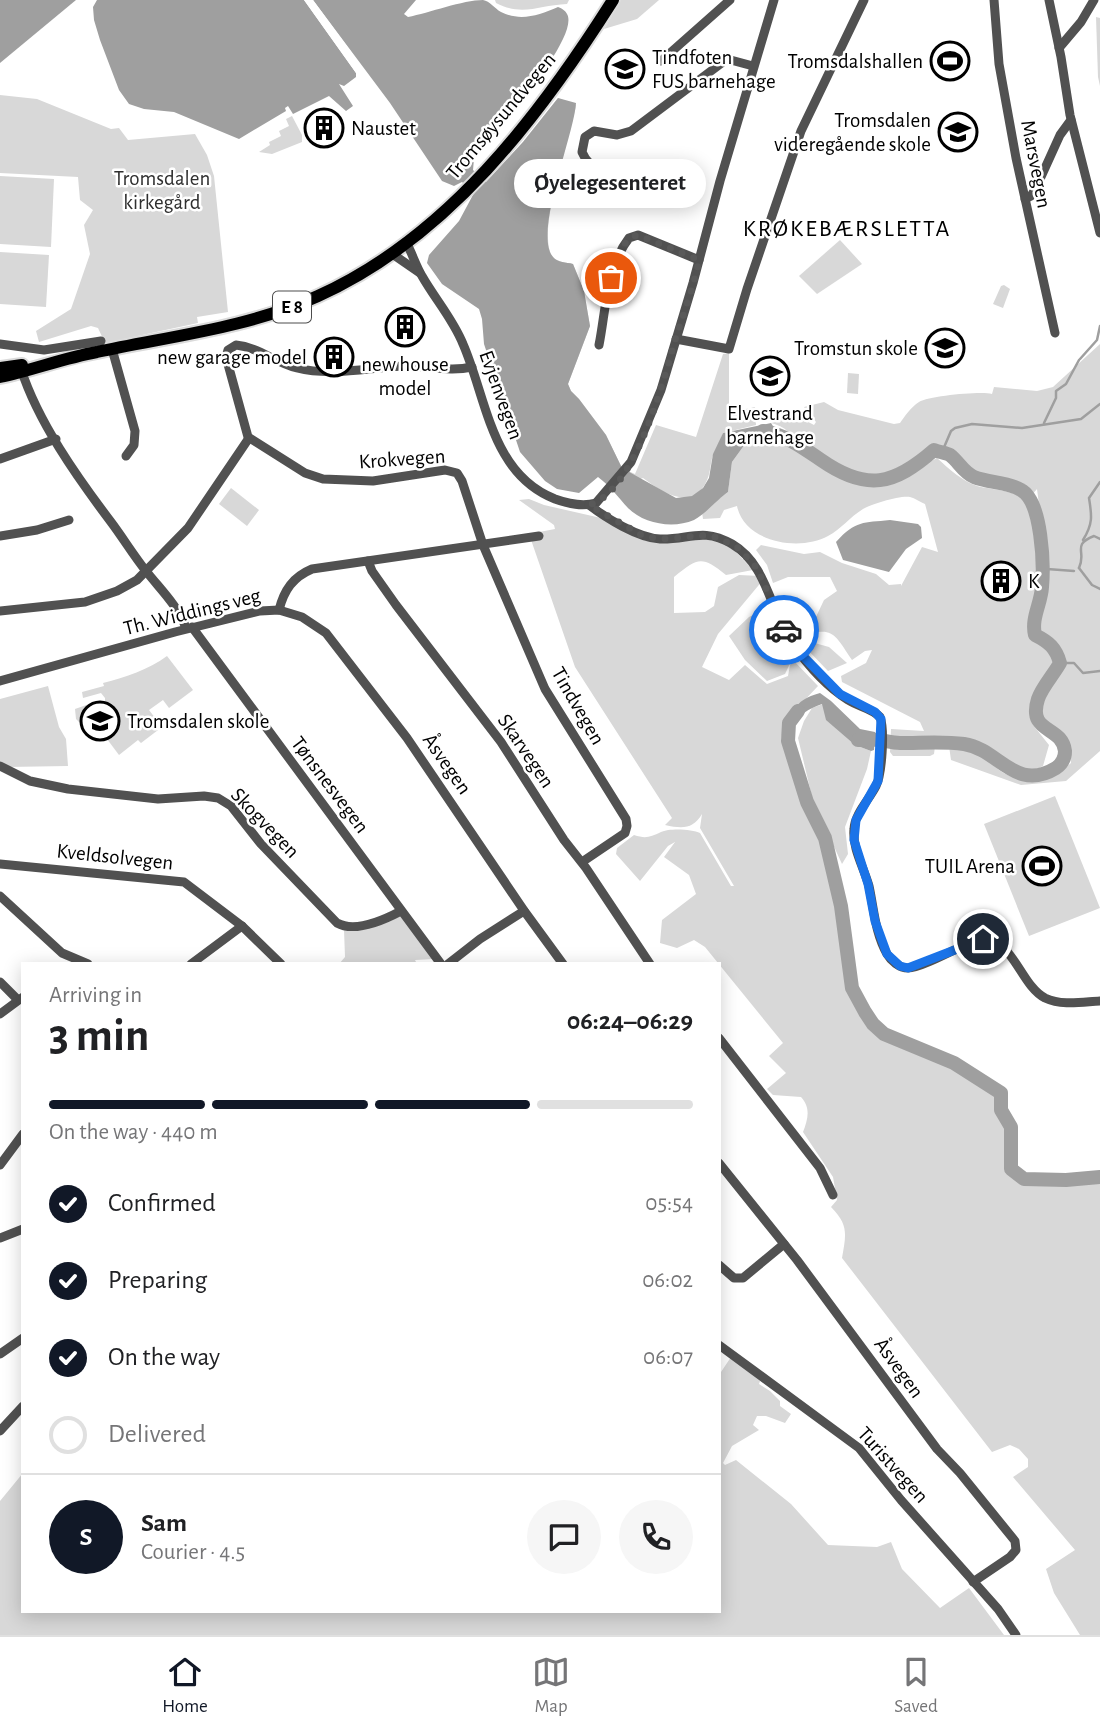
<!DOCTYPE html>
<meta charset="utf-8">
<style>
body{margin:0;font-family:"Alegreya Sans",sans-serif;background:#f6f6f6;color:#202124;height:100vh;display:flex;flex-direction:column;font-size:26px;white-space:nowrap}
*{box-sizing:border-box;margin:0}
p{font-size:23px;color:#757577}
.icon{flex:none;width:38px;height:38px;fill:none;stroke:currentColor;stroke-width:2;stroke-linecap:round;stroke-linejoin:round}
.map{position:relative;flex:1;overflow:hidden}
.drawer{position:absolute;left:21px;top:962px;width:700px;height:651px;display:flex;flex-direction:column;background:#fff;border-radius:0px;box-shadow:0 4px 18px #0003}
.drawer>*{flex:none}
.pin{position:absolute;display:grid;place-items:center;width:60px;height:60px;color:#fff;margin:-30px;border:4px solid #fff;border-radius:50%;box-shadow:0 2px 7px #0007}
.courier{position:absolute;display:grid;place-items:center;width:70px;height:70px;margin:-35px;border:5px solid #1a73e8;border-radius:50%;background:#fff;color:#222;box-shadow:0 2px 9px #0007}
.bubble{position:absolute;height:49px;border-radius:24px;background:#fff;box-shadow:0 4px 18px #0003;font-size:23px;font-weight:600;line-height:49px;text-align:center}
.overview em{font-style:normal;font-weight:600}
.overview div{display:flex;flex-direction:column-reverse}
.overview{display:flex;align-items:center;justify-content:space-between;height:119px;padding:0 28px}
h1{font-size:46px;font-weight:600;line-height:52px}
.bar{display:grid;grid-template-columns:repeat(4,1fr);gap:10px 7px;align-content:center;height:84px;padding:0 28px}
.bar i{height:9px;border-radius:5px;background:#e0e0e0}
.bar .on{background:#111827}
.bar p{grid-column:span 4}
.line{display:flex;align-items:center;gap:18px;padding:0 28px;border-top:2px solid #e0e0e0}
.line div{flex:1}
.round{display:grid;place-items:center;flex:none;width:74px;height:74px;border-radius:37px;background:#f6f6f6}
ol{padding:0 28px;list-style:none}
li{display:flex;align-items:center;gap:21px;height:77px}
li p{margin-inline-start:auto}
li .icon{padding:7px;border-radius:50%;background:#111827;color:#fff;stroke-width:4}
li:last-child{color:#757577}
li i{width:38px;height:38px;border:4px solid #e0e0e0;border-radius:50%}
.tab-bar{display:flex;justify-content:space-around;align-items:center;height:98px;border-top:2px solid #e0e0e0;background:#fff;font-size:19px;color:#757577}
.tab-bar a{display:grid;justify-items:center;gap:4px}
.tab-bar .on{color:#111827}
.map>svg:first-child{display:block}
.green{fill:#d8d8d8}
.water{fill:#9f9f9f}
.pier{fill:#fff}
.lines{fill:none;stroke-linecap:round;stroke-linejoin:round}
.stream{stroke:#9f9f9f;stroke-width:2.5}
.river{stroke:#9f9f9f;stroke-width:14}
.highway-casing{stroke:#dbdbdb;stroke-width:16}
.minor{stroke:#515151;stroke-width:9}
.highway{stroke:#000;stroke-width:12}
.done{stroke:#595959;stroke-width:7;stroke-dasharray:0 12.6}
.route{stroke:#1a73e8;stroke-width:9}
.labels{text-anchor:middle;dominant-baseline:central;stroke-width:5;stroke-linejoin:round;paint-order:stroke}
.shield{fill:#fff;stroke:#4c4c4c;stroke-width:2}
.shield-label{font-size:19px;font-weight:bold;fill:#000}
.poi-label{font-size:21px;fill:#000;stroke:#fff;text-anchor:end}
.street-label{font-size:21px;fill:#000;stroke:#fff}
.park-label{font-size:21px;fill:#2f2f2f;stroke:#fff}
.quarter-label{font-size:24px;letter-spacing:2px;fill:#000;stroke:#fff}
</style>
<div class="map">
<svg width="1100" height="1635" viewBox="0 0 1100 1635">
<rect width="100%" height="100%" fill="#fff"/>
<g class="green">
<path d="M 495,0 L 569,0 L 567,4 C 539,5 523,17 496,3 Z"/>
<polygon points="621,0 659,0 637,19 604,29"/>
<polygon points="1096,17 1100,18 1100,86 1098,77"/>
<polygon points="0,95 37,99 111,129 119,128 128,140 195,134 207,155 214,176 228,312 197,317 198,323 105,343 98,328 91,326 39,342 36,331 71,309 90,254 84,225 93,210 80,200 78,177 0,173"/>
<path d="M 558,98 L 576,105 C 571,134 535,236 553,257 C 558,263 566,262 573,264 L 584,291 L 590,326 L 568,384 L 571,391 L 579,399 L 606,435 L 622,468 L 635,474 L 656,425 L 696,437 L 723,354 L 729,353 L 729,406 L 746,409 L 755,407 L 756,425 L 723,433 C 721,440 717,446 714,453 C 710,461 711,472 707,480 C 693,513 662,492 643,478 L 626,484 L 594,460 L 486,182 L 523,142 Z"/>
<polygon points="292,116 302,135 302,142 272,154 259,152 270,145 269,142 281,136 279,131 289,126 286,119"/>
<polygon points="0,176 54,179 51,247 0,244"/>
<polygon points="840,240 862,264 817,294 799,276"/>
<polygon points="0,252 49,255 46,307 0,304"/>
<polygon points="1004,285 1010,289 1003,308 993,304 1001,286"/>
<path d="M 1100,344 L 1100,751 L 1066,781 L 1021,785 L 951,760 L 949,746 C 960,748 971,750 981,756 C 987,760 993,765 999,770 C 1022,786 1050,782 1071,763 L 1069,744 L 1047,722 L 1033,725 L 1049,745 L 1043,766 C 1016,781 1002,751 980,743 C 966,737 952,737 936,739 L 934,754 L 930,756 L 893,756 L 890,752 L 891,729 L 924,731 L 920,722 L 842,682 L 841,676 L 866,663 L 872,650 L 865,651 L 852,660 C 833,632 833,626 799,637 L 794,631 L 815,619 L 824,600 L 837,591 L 830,577 L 788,577 L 773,583 L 767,565 L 756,550 L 761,545 L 804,554 L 820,552 L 842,563 L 876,574 L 889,585 L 901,584 L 901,586 L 922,547 L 938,552 L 925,504 C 920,502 915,498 910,497 C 901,495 871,504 863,509 C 850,517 841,529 828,536 C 799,552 744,542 737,506 L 724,510 L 720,518 L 703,519 L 702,512 L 728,492 L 732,462 L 748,440 L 780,437 L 841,475 L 872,484 L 904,475 L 937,458 C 948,468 962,481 977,486 C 992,490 1010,489 1023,499 C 1035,508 1041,557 1040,571 C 1039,584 1035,597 1033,609 L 1043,610 L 1048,574 L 1037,489 L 1031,496 L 1020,488 L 972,475 L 957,465 L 949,454 L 934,449 C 880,497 854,483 801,444 C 786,434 792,429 771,423 L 793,414 L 814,425 L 816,422 L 804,407 L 824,402 L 838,410 L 894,424 L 900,423 C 905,416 911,407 919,402 C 929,396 981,391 992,394 L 994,387 L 1037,391 L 1053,387 Z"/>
<polygon points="848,373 859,374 858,394 847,393"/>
<polygon points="231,488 259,510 247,526 219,504"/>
<path d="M 529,499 L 544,505 L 601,518 L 646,541 L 663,542 L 698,538 L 717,541 L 734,550 L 753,570 L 726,575 C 701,555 698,558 674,577 L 674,613 L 705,612 L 714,606 L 718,587 L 739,575 L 760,576 L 763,580 L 718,634 L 702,667 L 729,680 L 745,665 L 767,684 L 788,676 L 790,665 L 794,661 L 818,686 L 785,721 L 781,739 L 802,805 L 819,838 L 830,875 L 853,988 L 873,1025 L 884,1035 L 955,1064 L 1001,1094 L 1002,1111 L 1011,1128 L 1011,1170 L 1024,1180 L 1067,1181 L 1100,1178 L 1100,1635 L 1080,1635 L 1054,1593 L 1046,1569 L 1075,1550 L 1013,1477 L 1028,1467 L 1028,1459 L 1019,1449 L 1010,1445 L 992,1452 L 842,1258 C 846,1235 849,1225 831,1207 L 837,1200 L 833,1177 L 803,1132 C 808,1119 811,1108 801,1097 L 773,1095 L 767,1089 L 786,1073 L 769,1056 L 783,1043 L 705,947 L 694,940 L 677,948 L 660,943 L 662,920 L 696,894 L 689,875 L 664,857 L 675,842 L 668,846 L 640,881 L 616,854 L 617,848 L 634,835 C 646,839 650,837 661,832 C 669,828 692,829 700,833 L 731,886 L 734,886 L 700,828 L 702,814 C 693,829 683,829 665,825 L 672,818 L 575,667 L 529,534 L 555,529 L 554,525 L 519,500 Z"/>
<polygon points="761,611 793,657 785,674 767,681 745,660 729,636 749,617"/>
<polygon points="811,642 829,647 847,663 828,671 804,646 804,643"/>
<path d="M 167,656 L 193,690 L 169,708 L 163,700 L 149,710 L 162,727 L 141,743 L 138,740 L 119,755 L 98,727 L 105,722 L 105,698 L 101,693 L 83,698 L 82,692 L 104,686 L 103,683 C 126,677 148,670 167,656 Z"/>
<polygon points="48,686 59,727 66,739 68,766 7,767 0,762 0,699"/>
<polygon points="92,703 96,708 97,717 80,723 76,719 75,709"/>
<polygon points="823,704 855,745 871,751 867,769 845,827 848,854 842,864 813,801 798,738 804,721 812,708"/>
<polygon points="1055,796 1100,908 1029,936 984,824"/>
<polygon points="401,915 434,959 415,960 417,964 339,964 345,957 344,930"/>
<polygon points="731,1357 760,1381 759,1384 770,1391 780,1401 780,1406 791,1414 785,1423 766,1416 757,1416 753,1425 759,1430 732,1446 723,1463 725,1465 736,1460 791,1504 828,1545 877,1547 891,1542 902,1569 940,1608 969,1588 1004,1635 0,1635 0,1501 23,1473 23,1612 719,1612 719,1375"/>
</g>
<g class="water">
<polygon points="0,0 76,0 0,63"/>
<polygon points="97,0 304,0 356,73 356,77 344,86 339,84 353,106 346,111 329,96 293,114 288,106 285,108 286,111 239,139 174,112 144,109 129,104 119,90 100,40 94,20 93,7"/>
<path d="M 313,0 L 416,0 L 404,14 L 408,17 C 429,13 463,0 483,0 C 490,1 494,8 501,12 C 521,22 539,15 558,7 C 561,8 566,11 567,14 C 581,38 490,138 474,159 L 473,170 L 486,182 L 523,142 L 558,98 L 576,103 C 574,136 533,233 553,257 C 558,263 566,262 573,264 L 584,291 L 590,326 L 568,384 L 571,391 L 579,399 L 606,435 L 622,468 L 676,498 L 692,496 L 703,488 L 709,478 L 713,454 L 723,433 L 771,423 L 780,437 L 748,440 L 732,462 L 728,492 C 718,499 704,515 694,520 C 673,529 644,524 628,508 C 618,497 610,486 598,477 L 579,493 L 557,489 L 545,481 L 520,452 L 484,344 L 482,319 L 479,309 L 442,284 L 427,263 L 429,255 L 459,221 L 474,193 L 462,182 L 454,186 L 442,181 L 390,103 Z"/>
<path d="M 890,520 L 918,524 L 921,527 L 922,538 L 906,549 L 889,572 L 843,560 L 836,542 C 856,520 863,523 890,520 Z"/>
<path d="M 820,693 L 831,701 L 860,729 L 875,732 L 874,750 L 871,751 L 855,745 L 826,720 L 822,704 C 800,712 795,719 788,741 C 789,714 793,700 820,693 Z"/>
</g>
<g class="pier">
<polygon points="304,0 308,0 359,71 359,76 356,77 356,73"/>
<polygon points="310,0 313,0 368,75 364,76"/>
</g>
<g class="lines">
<g class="stream">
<polyline points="1080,359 1097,340 1100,326"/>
<polyline points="1044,423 1056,398 1056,391 1066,384 1079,360"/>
<polyline points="942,452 951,431 955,428 972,424 1022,428 1081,419 1100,404"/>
<path d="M 1083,540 C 1093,524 1092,516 1089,498 L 1100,482"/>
<polyline points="1043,566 1047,569 1074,571"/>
<path d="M 1079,568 C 1087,552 1071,545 1094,536 L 1100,539"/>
<polyline points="1079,568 1092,585 1100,589"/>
<polyline points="1060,663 1074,663 1083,673 1100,671"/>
</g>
<g class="river">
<path d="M 763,431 C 786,435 802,447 821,460 C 867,492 894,485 934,450 C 939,452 946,453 950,455 C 959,462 963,472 974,477 C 989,483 1008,482 1021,490 C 1042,501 1044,565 1042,587 C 1041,604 1031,618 1035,635 C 1049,642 1056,648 1060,663 C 1054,674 1042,687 1038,699 C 1027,734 1062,725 1065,751 C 1065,758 1062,764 1056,768 C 1015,793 999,749 964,744 C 943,741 922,743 900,743 C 893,743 886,741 879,740 C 872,739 865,740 858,740"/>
<polyline points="798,711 789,723 788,741 807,802 825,838 841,906 852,988 865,1012 873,1024 884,1034 954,1063 1001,1093 1001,1110 1011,1127 1011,1169 1024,1179 1066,1180 1100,1177"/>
</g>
<defs>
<g id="highway">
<polyline points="0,368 22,365"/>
<path d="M 0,377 C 33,370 64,358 97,352 C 171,336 248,328 318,296 C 447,238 539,117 613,0"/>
</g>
</defs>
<use href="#highway" class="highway-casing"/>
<g class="minor">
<polyline points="994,0 999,64 1016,158 1055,333"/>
<polyline points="1049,0 1061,57 1070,115 1100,233"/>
<polyline points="1059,48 1081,22 1094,0"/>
<polyline points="661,61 730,0"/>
<path d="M 641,181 C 620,177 591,175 582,152 L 585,137 L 594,131 L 617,135 L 631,131 L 727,59 L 753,66"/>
<polyline points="1025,199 1031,196 1036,188 1060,135 1071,120"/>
<path d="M 406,242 C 412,253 416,266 422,276 C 435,299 453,319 463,344 C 487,399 491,474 555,499 C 569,504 582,507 596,503 L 631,462 L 661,390 L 693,283 L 720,181 L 774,0"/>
<polyline points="391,253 420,273"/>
<polyline points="676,339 729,349 747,289 801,131 864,0"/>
<polyline points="0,344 44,350 101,341"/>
<path d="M 599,345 C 606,310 606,268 629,238 L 638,235 L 699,260"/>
<polyline points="112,349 135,431 134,445 126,456"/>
<path d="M 472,367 C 450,372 428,366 406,366 C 370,367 333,377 297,368 C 276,363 258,347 236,345 L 228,350 L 226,357 L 248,437 L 305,473 L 323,479 L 373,481 L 445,470 L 457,473 L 462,481 L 483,545 L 545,689 L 626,819 L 627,826 L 625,833 L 582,862"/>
<path d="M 21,369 C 38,422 77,477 111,522 C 123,538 134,556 146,571 C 161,590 178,606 186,628"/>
<polyline points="0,459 56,439"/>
<path d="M 589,505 C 606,518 638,538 660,539 C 689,540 702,527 732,544 C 768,565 770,612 792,643 C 806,663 827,687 848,700 C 859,707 871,708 880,717 C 885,730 882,774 876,786 C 869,800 855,813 854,829 C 852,848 864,868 869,886 C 874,909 875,933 887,954 C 891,961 899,968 908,968 C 921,968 959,947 973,941 C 1012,929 1018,984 1045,998 C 1062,1006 1082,1002 1100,1001"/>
<polyline points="0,536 37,530 69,520"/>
<polyline points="368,561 372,571 396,605 501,742 564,840 586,868 650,964"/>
<path d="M 279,610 C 284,590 293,577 312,569 L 539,536"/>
<polyline points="0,611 85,602 117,591 137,580 188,528 249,438"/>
<polyline points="192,627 441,964"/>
<polyline points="0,681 175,632 260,611 279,610 302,617 326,633 407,738 525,912 563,964"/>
<path d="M 0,766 L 30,781 L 68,789 L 158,799 L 204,796 L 218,798 L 231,806 L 261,844 L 337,923 C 355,933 384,920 401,911"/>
<polyline points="0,864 184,882 242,926 281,964"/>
<polyline points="0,896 62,953 88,964"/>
<polyline points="191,964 242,926"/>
<polyline points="448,964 480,939 524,911"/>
<polyline points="0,982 18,1000"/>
<polyline points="0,1014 23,997"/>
<polyline points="719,1038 820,1168 833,1195"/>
<polyline points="719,1163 797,1260 937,1449 960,1473 1015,1541 1016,1550 1010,1557 973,1582"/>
<polyline points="0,1165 23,1134"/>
<polyline points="0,1238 23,1229"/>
<polyline points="719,1265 734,1278 743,1278 784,1244"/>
<polyline points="719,1345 859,1448 901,1500 998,1609 1016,1635"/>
<polyline points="0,1354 23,1338"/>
<polyline points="0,1431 23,1406"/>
</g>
<use href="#highway" class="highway"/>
</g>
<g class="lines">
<path class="done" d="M 611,278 C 616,263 621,238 638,235 L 699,260 C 694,286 684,312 676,337 C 664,379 635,492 589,505 L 643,536 L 662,539 L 708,535 L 719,538 L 738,548 L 757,568 L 784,630"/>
<polyline class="route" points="784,630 799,652 840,694 875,712 881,719 878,781 856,820 854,840 868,884 875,921 887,954 900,966 908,968 983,939"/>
</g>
<defs>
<symbol id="stadium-ring" viewBox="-11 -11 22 22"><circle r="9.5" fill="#fff" stroke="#000" stroke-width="1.5"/><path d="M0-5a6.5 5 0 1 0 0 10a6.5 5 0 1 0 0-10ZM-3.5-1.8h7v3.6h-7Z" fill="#000"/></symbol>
<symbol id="school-ring" viewBox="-11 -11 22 22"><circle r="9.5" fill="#fff" stroke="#000" stroke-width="1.5"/><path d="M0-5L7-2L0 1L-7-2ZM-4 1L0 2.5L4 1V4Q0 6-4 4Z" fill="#000"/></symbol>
<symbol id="building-ring" viewBox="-11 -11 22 22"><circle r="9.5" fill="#fff" stroke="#000" stroke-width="1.5"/><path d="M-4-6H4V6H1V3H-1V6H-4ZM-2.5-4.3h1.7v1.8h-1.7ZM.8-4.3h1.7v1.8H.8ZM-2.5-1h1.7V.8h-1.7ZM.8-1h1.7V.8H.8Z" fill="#000"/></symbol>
</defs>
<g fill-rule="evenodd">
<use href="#stadium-ring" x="928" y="39" width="44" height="44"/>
<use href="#school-ring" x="603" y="47" width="44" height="44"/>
<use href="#building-ring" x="302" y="106" width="44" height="44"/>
<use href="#school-ring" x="936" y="110" width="44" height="44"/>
<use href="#building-ring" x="383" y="305" width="44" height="44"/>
<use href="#school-ring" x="923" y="326" width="44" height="44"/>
<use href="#building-ring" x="312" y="335" width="44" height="44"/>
<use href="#school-ring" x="748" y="354" width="44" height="44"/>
<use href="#building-ring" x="979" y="559" width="44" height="44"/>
<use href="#school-ring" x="78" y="699" width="44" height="44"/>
<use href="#stadium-ring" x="1020" y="844" width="44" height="44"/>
</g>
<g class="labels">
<rect class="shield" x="273" y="291.5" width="38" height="31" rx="5"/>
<g class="shield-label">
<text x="292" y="307">E 8</text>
</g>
<g class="poi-label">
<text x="652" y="57" text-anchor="start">Tindfoten<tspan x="652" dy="24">FUS barnehage</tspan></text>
<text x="923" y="61">Tromsdalshallen</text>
<text x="931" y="120">Tromsdalen<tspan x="931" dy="24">videregående skole</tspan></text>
<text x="351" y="128" text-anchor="start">Naustet</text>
<text x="918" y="348">Tromstun skole</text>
<text x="307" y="357">new garage model</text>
<text x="405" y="364" text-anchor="middle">new house<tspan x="405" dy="24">model</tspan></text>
<text x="770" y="413" text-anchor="middle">Elvestrand<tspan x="770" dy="24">barnehage</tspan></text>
<text x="1028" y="581" text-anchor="start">K</text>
<text x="127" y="721" text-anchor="start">Tromsdalen skole</text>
<text x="1015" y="866">TUIL Arena</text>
</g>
<g class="street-label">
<text transform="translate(501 116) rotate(-50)">Tromsøysundvegen</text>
<text transform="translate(1036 164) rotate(79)">Marsvegen</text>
<text transform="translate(501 395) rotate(70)">Evjenvegen</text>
<text transform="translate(402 459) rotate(-4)">Krokvegen</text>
<text transform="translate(192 612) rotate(-14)">Th. Widdings veg</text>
<text transform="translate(578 706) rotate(60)">Tindvegen</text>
<text transform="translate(526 751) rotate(56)">Skarvegen</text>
<text transform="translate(447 764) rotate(55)">Åsvegen</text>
<text transform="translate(330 785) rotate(53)">Tønsnesvegen</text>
<text transform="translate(265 823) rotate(46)">Skogvegen</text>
<text transform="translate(115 857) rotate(6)">Kveldsolvegen</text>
<text transform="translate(899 1368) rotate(54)">Åsvegen</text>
<text transform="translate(893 1465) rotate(48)">Turistvegen</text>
</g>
<g class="park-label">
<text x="162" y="178">Tromsdalen<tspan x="162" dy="24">kirkegård</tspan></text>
</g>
<g class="quarter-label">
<text x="847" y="229">KRØKEBÆRSLETTA</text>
</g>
</g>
</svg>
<div class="pin" style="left:611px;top:278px;background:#ea580c"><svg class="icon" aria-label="bag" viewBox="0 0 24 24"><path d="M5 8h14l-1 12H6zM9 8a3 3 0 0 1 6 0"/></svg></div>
<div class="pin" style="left:983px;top:939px;background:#1f2937"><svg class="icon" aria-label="home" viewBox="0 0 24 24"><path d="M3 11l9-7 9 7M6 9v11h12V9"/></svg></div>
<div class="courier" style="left:784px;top:630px"><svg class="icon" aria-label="car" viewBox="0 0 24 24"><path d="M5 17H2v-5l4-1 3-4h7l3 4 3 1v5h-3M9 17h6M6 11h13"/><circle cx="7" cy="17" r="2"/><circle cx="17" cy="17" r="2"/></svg></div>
<div class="bubble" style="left:514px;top:159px;width:192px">Øyelegesenteret</div>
<section class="drawer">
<div class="overview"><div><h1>3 min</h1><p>Arriving in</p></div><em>06:24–06:29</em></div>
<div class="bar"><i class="on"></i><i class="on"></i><i class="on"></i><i></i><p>On the way · 440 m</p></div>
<ol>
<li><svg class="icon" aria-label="check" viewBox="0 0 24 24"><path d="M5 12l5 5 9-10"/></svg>Confirmed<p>05:54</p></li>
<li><svg class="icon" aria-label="check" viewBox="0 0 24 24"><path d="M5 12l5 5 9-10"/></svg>Preparing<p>06:02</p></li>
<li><svg class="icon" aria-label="check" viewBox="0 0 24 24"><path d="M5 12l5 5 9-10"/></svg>On the way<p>06:07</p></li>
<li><i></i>Delivered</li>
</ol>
<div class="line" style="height:126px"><b class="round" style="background:#111827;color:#fff">S</b><div><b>Sam</b><p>Courier · 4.5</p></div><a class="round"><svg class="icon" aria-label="chat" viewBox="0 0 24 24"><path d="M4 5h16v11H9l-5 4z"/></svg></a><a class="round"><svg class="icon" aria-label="phone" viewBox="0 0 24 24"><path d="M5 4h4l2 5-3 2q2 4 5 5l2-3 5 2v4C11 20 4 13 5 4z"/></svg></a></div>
</section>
</div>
<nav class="tab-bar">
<a class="on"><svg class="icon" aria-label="home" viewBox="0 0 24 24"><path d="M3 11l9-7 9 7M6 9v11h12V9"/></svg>Home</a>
<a><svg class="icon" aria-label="map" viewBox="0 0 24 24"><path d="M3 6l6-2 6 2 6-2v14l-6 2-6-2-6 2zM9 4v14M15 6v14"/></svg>Map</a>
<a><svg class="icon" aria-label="saved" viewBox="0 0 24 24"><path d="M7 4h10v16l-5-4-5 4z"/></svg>Saved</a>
</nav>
